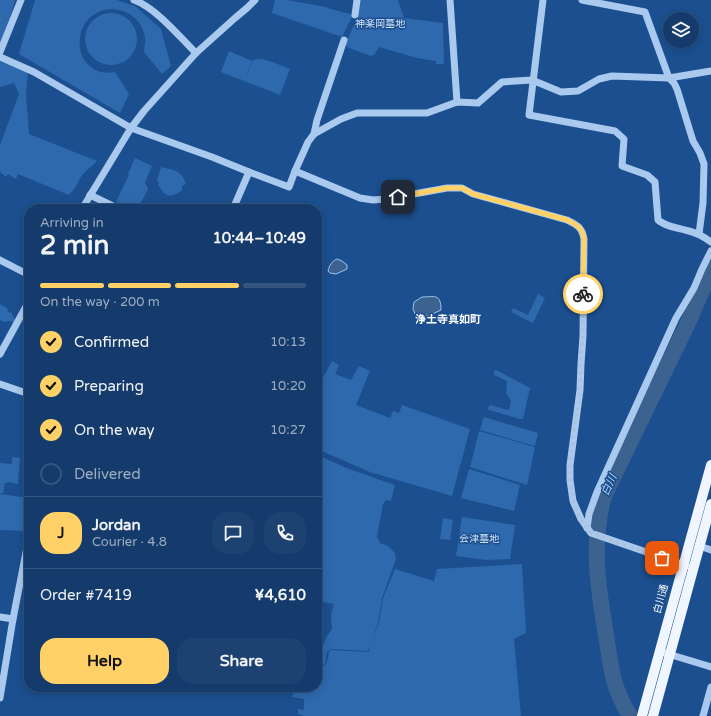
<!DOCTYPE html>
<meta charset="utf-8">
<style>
body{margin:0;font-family:"Varela Round","Noto Sans JP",sans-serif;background:#1d4271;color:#f1f3f6;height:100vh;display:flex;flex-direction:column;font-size:15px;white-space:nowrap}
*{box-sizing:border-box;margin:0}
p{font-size:13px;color:#9dadc1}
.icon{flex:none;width:22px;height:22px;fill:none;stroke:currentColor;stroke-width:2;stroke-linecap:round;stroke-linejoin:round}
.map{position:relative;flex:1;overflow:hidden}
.sheet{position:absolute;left:24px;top:204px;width:298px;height:488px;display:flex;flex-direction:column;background:#143b6b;border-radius:16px;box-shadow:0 2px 10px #0003,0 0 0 1px #33557e}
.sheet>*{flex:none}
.fabs{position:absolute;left:663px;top:12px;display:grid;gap:8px}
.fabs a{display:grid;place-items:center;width:36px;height:36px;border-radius:50%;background:#143b6b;box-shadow:0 2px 10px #0003,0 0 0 1px #33557e;font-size:20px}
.pin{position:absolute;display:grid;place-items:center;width:34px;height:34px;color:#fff;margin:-17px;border-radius:8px;box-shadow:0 2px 6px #0006}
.courier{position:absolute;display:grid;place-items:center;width:40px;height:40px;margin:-20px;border:3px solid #ffd166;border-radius:50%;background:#fff;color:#222;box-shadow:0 1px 5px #0007}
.head em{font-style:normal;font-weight:800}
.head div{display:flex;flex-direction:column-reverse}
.head{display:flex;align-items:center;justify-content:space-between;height:68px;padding:0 16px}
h1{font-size:26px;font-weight:800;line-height:30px}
.bar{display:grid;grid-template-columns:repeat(4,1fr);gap:6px 4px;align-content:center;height:48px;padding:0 16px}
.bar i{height:5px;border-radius:3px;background:#33557e}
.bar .active{background:#ffd166}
.bar p{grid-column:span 4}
.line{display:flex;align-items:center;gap:10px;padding:0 16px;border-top:1px solid #33557e}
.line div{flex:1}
.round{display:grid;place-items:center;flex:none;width:42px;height:42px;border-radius:16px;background:#1d4271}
ol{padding:0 16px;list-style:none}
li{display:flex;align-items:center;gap:12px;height:44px}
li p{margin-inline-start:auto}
li .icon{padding:4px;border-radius:50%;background:#ffd166;color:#111;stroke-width:4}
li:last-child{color:#9dadc1}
li i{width:22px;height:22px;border:2px solid #33557e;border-radius:50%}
.primary-button{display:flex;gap:8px;margin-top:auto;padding:8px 16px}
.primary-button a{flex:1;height:46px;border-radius:16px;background:#ffd166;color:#111;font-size:16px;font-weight:800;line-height:46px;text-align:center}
.primary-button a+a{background:#1d4271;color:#f1f3f6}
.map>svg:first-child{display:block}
.green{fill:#2e69ad}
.water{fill:#3c6290;stroke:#9cc4f0}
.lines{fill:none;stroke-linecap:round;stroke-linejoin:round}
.river{stroke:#3c6290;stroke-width:16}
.minor{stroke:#a9c9ee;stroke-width:7}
.major{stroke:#f0f6ff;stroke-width:10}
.done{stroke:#afc1d8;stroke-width:4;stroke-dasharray:0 7.2}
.route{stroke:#ffd166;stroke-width:5}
.labels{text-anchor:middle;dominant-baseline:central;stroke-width:3;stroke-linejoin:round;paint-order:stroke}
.park-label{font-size:10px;fill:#cfe3fa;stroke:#1b4f8f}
.street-label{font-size:10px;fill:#fff;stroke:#1b4f8f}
.neighbourhood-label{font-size:11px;font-weight:bold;fill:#fff;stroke:#1b4f8f}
.water-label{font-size:11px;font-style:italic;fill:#b5d3f5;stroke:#1b4f8f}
</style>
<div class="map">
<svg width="711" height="716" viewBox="0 0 711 716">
<rect width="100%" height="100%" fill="#1b4f8f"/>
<g class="green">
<polygon points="0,0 15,0 3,42 0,48"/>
<path d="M 35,0 L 117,0 L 135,6 L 161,29 L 171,66 L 162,74 L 144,52 C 144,47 146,42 145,37 C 138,0 85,0 80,38 C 79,46 80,54 85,61 C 95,72 101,74 115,72 L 129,94 L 120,113 L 19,54 Z"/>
<polygon points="275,0 286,0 327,7 327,8 353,15 342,37 272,13"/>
<polygon points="360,0 398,0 404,18 443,23 444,64 436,64 436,61 417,58 379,47 374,55 371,56 349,48 345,45 358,16"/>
<circle cx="111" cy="39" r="26"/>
<path d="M 229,51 L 252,61 L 246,76 C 249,72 250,64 253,61 C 258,54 284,67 290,69 L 280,95 L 221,72 Z"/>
<polygon points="0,61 28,71 26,94 29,134 97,161 82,175 75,188 69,195 18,174 16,179 8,174 6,177 0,172 0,145 19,94 14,83 0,87"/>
<polygon points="135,158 152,166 145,182 148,189 138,209 131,209 116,202 129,175 128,174"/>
<path d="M 161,167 L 174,170 L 178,172 L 183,177 L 186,184 L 182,186 L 182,190 C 177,194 169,199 163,192 C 161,190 160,187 158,185 L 159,183 L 157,180 Z"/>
<polygon points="538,294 545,298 533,323 511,312 513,308 528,315"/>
<polygon points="0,304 7,308 8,312 12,313 13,316 15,320 14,322 9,321 5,322 0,320"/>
<polygon points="332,361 339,365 335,374 351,380 359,366 370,371 356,405 390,418 393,411 399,413 402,405 470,429 452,496 370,472 317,449 317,389"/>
<polygon points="496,370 530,388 523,419 520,419 489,410 488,409 489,406 491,405 507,410 509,409 511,401 506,393 507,381 494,375 494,371"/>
<polygon points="484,417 538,433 535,446 480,430"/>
<polygon points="479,431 535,447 527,485 470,467"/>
<path d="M 317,455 L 349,469 L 395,485 L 391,501 L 386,500 L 383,504 L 377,537 L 380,543 L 388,546 L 395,553 L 396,559 L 382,598 L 378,623 L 368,651 L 331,649 L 327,652 L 325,664 L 319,666 L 317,664 C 323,650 322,641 332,629 L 331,614 L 334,604 L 317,601 Z"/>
<polygon points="12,457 20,458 18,484 8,482 7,483 5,483 3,493 0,493 0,463 12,464"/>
<polygon points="469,469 520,485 514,511 461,498"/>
<polygon points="0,494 29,498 25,531 0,530"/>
<polygon points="462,517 515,525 510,559 486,560 456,556"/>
<polygon points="443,518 453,520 450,540 440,539"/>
<path d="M 522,564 L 526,633 L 514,639 L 521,716 L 304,716 L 298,714 L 298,709 L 304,710 L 304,699 L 292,697 L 294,688 L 317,687 C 317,676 316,670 326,664 L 329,655 L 328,653 L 331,650 L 369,652 L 370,644 L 379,623 L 383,598 L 395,569 L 434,581 L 437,569 Z"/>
</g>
<g class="water">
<path d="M 337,259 L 342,261 L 347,265 L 347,269 L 336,274 L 330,273 L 328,271 C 329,266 332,261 337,259 Z"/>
<path d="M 422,297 C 434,297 441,293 441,310 L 428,316 L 416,316 L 413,309 L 414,302 Z"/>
</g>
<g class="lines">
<path class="river" d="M 630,716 C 612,687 611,667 606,635 C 598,588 591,543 604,496 L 688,323 L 711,270"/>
<g class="minor">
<path d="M 134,0 C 156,8 179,36 196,53"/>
<polyline points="450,0 457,102"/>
<path d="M 543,0 L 529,115 L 615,131 L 624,139 L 622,166 L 647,175 L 655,182 L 658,220 C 666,227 675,227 685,230 C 695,232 703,236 711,242"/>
<polyline points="582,0 645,12 669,78 711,71"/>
<polyline points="355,15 357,0"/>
<polyline points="0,52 21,0"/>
<polyline points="0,57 34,72 131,128 212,157 249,172 233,209"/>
<polyline points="314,134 317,120 344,40"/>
<polyline points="249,172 289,187 295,171"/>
<polyline points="90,195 119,209"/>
<polyline points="82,209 131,128 144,111 196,53 235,18 247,8 255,0"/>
<polyline points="0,260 29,275"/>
<polyline points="0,354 29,301"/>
<polyline points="0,384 29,394"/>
<polyline points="587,528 589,514 597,492 676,318 694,288 702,269 711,251"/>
<polyline points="699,546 711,550"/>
<path d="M 687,566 L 591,533 L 581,519 L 573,501 L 570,480 L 570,465 L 580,390 L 581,364 L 583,336 L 584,239 C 582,227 577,225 567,220 L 473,194 L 462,188 L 447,188 L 386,199 L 373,200 L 360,198 L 295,171 L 308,142 L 314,134 L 341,119 L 357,113 L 427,113 L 457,102 L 478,103 L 502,82 L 532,80 L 561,92 L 578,91 L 599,79 L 612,76 L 669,78 L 674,83 L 677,89 L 693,141 L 700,153 L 704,164 L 703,203 L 699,234"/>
<polyline points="0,617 13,619"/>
<polyline points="665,653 711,667"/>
<polyline points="0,698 13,619 29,537"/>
<polyline points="703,716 711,687"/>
</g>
<g class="major">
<polyline points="642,716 711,465"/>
<polyline points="653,716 711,504"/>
</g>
</g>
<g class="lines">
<polyline class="done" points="583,294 583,336 580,364 580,401 575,420 570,465 570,480 573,501 580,519 591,533 662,558"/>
<path class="route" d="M 398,197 L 447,188 L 462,188 L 473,194 L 567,220 C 577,225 582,227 584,239 L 583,294"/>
</g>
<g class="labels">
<g class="park-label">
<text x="380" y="24">神楽岡墓地</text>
<text x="479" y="539">会津墓地</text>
</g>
<g class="street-label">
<text transform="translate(661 599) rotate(-75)">白川通</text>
</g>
<g class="neighbourhood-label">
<text x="448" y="319">浄土寺真如町</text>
</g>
<g class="water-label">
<text transform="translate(609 485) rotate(-66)">白川</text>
</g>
</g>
</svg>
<div class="fabs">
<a><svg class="icon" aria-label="layers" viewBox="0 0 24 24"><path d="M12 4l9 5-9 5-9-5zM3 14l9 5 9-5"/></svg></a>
</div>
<div class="pin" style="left:662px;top:558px;background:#ea580c"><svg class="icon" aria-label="bag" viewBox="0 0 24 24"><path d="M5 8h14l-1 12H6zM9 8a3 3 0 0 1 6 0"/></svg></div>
<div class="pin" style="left:398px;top:197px;background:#1f2937"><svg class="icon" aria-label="home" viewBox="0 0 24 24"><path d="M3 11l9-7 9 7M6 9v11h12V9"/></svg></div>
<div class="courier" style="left:583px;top:294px"><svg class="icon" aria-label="bike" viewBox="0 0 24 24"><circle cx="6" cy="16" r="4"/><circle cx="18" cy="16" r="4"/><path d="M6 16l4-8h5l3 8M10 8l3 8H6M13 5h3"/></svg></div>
<section class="sheet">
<div class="head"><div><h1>2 min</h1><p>Arriving in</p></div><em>10:44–10:49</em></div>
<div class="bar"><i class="active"></i><i class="active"></i><i class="active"></i><i></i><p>On the way · 200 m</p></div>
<ol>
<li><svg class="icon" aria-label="check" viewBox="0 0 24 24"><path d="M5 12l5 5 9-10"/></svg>Confirmed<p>10:13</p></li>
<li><svg class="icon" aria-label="check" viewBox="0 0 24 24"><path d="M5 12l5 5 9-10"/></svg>Preparing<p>10:20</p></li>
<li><svg class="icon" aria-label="check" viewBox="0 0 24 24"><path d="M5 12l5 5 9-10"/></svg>On the way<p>10:27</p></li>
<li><i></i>Delivered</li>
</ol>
<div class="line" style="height:72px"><b class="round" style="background:#ffd166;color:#111">J</b><div><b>Jordan</b><p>Courier · 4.8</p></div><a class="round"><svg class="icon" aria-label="chat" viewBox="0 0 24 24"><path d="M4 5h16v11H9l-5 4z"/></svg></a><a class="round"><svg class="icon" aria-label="phone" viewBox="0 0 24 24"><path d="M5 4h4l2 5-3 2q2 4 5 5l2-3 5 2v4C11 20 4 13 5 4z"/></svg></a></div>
<div class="line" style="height:52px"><div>Order #7419</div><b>¥4,610</b></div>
<div class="primary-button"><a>Help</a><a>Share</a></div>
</section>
</div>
